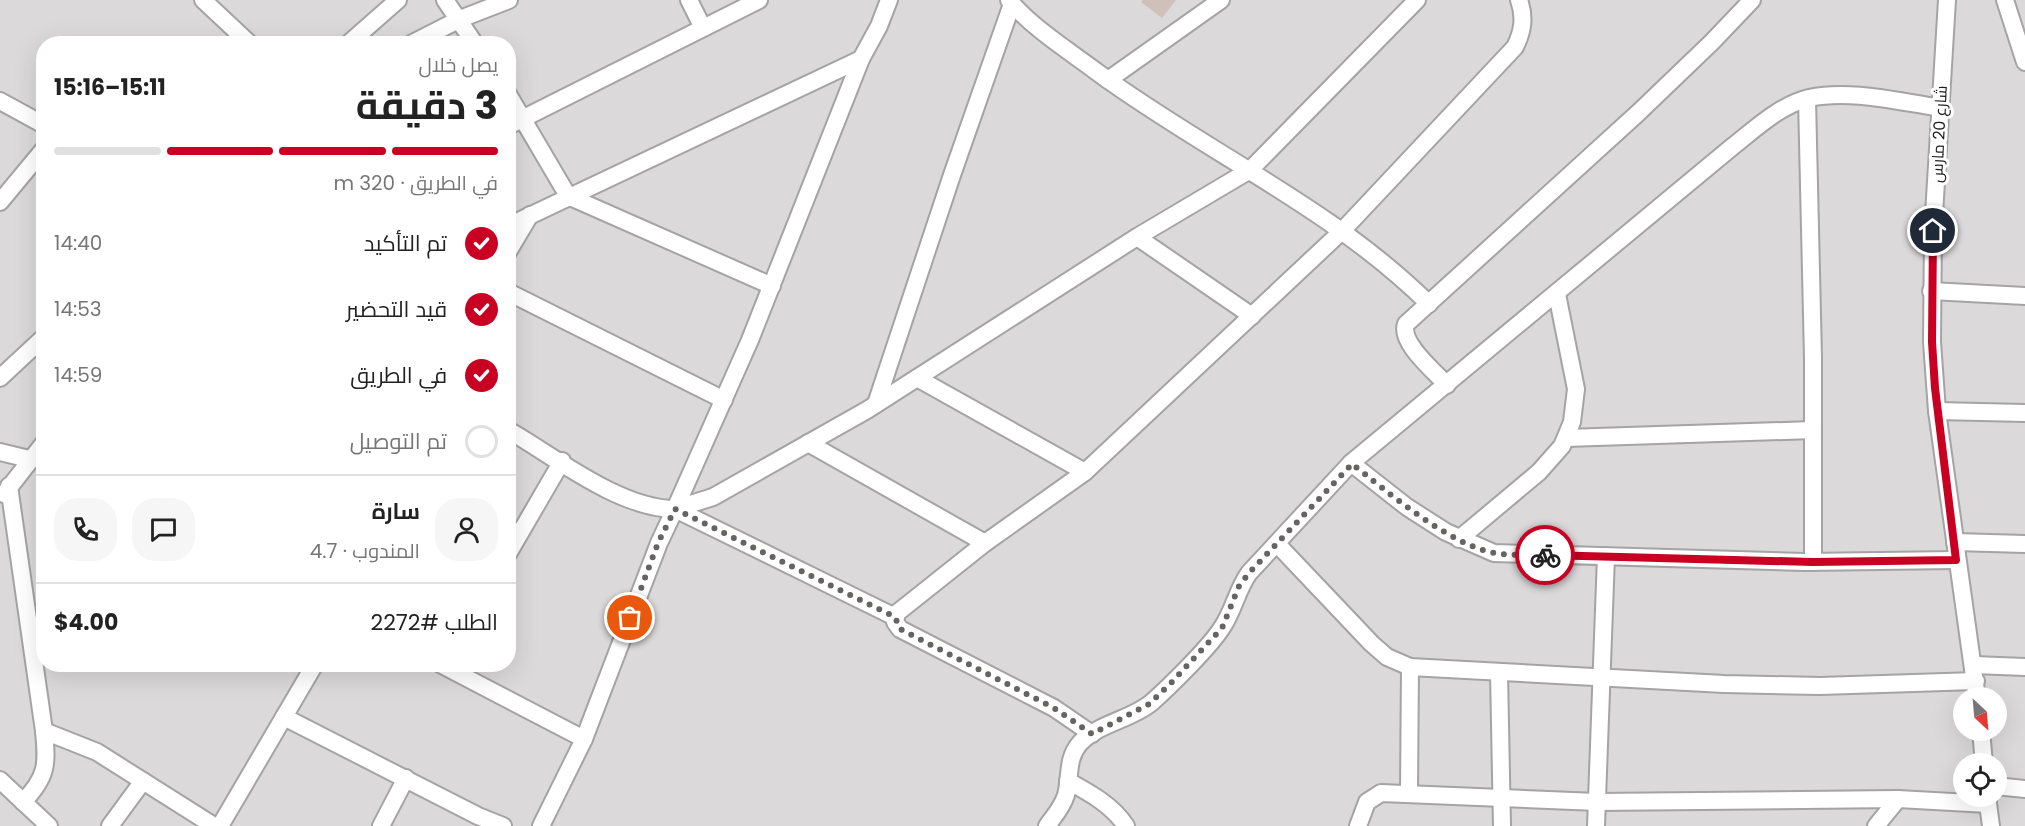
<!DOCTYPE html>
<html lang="ar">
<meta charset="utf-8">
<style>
body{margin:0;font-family:Poppins,Cairo,sans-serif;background:#f6f6f6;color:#222;direction:rtl;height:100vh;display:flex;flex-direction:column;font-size:22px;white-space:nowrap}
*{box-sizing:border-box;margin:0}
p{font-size:20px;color:#767676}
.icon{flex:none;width:33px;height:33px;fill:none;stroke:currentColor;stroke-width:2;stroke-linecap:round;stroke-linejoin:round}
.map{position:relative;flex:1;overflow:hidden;direction:ltr}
.sheet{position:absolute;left:36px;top:36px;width:480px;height:636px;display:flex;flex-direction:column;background:#fff;border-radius:24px;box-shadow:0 6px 24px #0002;direction:rtl}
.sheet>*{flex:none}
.needle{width:39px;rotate:154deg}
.fabs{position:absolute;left:1953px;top:687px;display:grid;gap:12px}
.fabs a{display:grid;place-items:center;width:54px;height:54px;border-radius:50%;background:#fff;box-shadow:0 6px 24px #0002;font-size:30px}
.pin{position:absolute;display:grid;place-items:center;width:51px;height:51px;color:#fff;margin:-26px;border:3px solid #fff;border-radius:50%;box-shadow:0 2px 6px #0007}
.courier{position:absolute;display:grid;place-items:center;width:60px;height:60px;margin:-30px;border:4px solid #c90022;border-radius:50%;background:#fff;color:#222;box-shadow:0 2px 8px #0007}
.summary em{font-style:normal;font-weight:700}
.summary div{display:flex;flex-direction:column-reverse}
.summary{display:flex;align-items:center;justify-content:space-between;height:102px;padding:0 18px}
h1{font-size:39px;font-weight:700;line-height:45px}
.bar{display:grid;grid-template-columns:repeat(4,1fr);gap:9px 6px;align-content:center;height:72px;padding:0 18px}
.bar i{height:8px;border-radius:4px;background:#e0e0e0}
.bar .selected{background:#c90022}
.bar p{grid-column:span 4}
.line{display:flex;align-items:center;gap:15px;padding:0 18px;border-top:2px solid #e0e0e0}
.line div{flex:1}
.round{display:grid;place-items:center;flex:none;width:63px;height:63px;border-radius:24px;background:#f6f6f6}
ol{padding:0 18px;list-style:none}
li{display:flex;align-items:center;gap:18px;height:66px}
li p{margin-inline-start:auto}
li .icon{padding:6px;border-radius:50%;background:#c90022;color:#fff;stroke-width:4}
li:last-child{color:#767676}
li i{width:33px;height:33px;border:3px solid #e0e0e0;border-radius:50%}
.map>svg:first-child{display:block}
.residential{fill:#dbd9da;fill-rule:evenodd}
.building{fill:#cfc0ba}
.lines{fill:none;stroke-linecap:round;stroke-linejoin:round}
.minor-casing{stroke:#a4a4a4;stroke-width:20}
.minor{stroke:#fff;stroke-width:16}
.done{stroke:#666462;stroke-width:6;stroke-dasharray:0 10.8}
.route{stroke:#c90022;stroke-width:8}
.labels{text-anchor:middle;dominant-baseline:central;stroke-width:6;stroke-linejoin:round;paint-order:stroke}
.street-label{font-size:16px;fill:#1d1d1d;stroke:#fff}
</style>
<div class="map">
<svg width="2025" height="826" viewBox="0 0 2025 826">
<rect width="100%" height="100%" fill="#efe8e1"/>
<path class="residential" d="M 0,0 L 2025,0 L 2025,826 L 0,826 ZM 44,44 L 508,44 L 508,664 L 44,664 ZM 1964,698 L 1996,698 L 1996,730 L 1964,730 ZM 1964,764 L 1996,764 L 1996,796 L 1964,796 Z"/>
<polygon class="building" points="1143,0 1176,0 1162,18 1141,2"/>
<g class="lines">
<defs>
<g id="minor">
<polyline points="203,0 250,44"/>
<polyline points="445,0 475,44"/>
<polyline points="689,0 703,28"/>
<path d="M 1009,0 C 1031,27 1069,51 1097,72 C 1206,152 1332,208 1429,304"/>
<polyline points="1947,0 1933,231 1932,342 1937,411 1977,698"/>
<polyline points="2005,0 2025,62"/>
<polyline points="348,44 398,0"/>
<polyline points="411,44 460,19 509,0"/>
<polyline points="1108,80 1221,0"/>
<polyline points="508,94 568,196 772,286"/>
<polyline points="1807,99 1813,358 1813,562"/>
<polyline points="0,101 44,125"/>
<polyline points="508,126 759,0"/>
<polyline points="0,202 44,149"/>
<polyline points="508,226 861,59"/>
<polyline points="1137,237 1252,316"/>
<polyline points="508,252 530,215"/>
<polyline points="1931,291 2025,296"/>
<polyline points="508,292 724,400"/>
<polyline points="0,378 44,337"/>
<path d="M 917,378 L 1085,472 L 1342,231 L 1515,47 C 1523,31 1525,17 1519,0"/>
<path d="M 1447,385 C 1434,371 1399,342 1406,324 L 1638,113 L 1712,42 L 1752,0"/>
<polyline points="876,404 952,175 1012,4"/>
<polyline points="1937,411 2025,413"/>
<path d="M 508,430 C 555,457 620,509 675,509 L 895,617"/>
<polyline points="1566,438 1813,430"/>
<polyline points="808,443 985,543"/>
<polyline points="0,452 29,459"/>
<polyline points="1351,463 1407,507 1446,532 1494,553 1804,562 1956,560"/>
<polyline points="1085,472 985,543 897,613 895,622 900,629 1054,708 1092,734"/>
<path d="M 9,486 L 44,731 C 47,764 48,776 23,802"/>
<polyline points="4,494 44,443"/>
<polyline points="675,509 750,340 861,59 879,26 889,0"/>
<polyline points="1459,539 1539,472 1562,446 1572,422 1576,389 1557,294"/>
<polyline points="1955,542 2025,544"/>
<polyline points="1278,545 1372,644 1387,657 1410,667 1724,684 1820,686 1976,681"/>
<polyline points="508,554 562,461"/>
<polyline points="440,664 584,739"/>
<polyline points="1974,665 2025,667"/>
<polyline points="1499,673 1502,826"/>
<polyline points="284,717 478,816 503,826"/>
<polyline points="1981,730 1984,764"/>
<polyline points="44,731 97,752 214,826"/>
<polyline points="0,780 49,826"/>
<path d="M 1068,781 C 1090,793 1112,805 1126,826"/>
<polyline points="1996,786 2025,789"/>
<polyline points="1409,793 1410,667"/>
<polyline points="1987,796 1991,826"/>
<polyline points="110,826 143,781"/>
<polyline points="220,826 315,664"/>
<polyline points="381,826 406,778"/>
<polyline points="541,826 584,739 659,543 675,509 713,497 867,410 1137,237 1250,170 1417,0"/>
<path d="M 1047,826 C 1054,816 1062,808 1066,795 C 1071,777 1066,759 1080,743 C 1099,723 1130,720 1151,703 C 1169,687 1211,646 1223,626 C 1234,609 1237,590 1249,573 L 1351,463 L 1732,147 C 1755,129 1780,105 1809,98 C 1851,89 1899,102 1942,108"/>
<polyline points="1358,826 1367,802 1381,793 1597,802 1898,799 1988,804"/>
<polyline points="1596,826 1606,556"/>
<polyline points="1876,826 1898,799"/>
</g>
</defs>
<use href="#minor" class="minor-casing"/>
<use href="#minor" class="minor"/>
</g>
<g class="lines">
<path class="done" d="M 630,618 L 658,543 L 675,509 L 895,617 L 900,629 L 1054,708 L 1092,734 L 1149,704 L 1171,683 L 1222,628 L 1239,586 L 1249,573 L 1352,464 C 1388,492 1449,545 1495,553 C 1511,556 1529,554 1545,555"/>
<polyline class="route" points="1545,555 1813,562 1956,560 1935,388 1932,342 1933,231"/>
</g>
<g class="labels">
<g class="street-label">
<text transform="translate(1939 134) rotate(-87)">شارع 20 مارس</text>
</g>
</g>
</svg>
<div class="fabs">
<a><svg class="needle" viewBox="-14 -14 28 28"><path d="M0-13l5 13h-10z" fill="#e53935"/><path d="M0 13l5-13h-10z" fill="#767676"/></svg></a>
<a><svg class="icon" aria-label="locate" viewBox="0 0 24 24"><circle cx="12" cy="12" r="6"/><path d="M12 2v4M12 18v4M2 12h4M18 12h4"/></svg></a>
</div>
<div class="pin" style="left:630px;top:618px;background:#ea580c"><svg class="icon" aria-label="bag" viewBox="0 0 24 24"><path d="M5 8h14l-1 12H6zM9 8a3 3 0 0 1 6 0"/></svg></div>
<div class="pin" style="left:1933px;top:231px;background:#1f2937"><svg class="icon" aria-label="home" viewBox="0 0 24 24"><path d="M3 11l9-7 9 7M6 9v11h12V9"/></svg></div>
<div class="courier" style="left:1545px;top:555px"><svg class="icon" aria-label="bike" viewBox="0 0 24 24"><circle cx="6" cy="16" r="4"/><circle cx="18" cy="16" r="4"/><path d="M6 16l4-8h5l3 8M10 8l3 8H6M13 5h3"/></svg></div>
<section class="sheet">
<div class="summary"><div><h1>3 دقيقة</h1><p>يصل خلال</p></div><em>15:11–15:16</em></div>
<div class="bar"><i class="selected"></i><i class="selected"></i><i class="selected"></i><i></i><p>في الطريق · 320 m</p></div>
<ol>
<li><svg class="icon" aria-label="check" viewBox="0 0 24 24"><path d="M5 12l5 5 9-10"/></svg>تم التأكيد<p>14:40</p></li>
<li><svg class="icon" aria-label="check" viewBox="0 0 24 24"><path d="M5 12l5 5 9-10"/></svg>قيد التحضير<p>14:53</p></li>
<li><svg class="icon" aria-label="check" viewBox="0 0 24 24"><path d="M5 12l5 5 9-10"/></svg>في الطريق<p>14:59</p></li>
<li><i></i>تم التوصيل</li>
</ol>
<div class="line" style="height:108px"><a class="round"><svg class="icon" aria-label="person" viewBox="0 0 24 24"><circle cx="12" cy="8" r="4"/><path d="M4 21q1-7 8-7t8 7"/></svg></a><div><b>سارة</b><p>المندوب · 4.7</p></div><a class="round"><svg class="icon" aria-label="chat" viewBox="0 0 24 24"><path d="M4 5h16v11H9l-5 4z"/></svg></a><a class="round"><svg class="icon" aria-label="phone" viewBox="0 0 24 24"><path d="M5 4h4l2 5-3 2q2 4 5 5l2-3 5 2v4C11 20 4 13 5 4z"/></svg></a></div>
<div class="line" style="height:78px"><div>الطلب #2272</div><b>$4.00</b></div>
</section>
</div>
